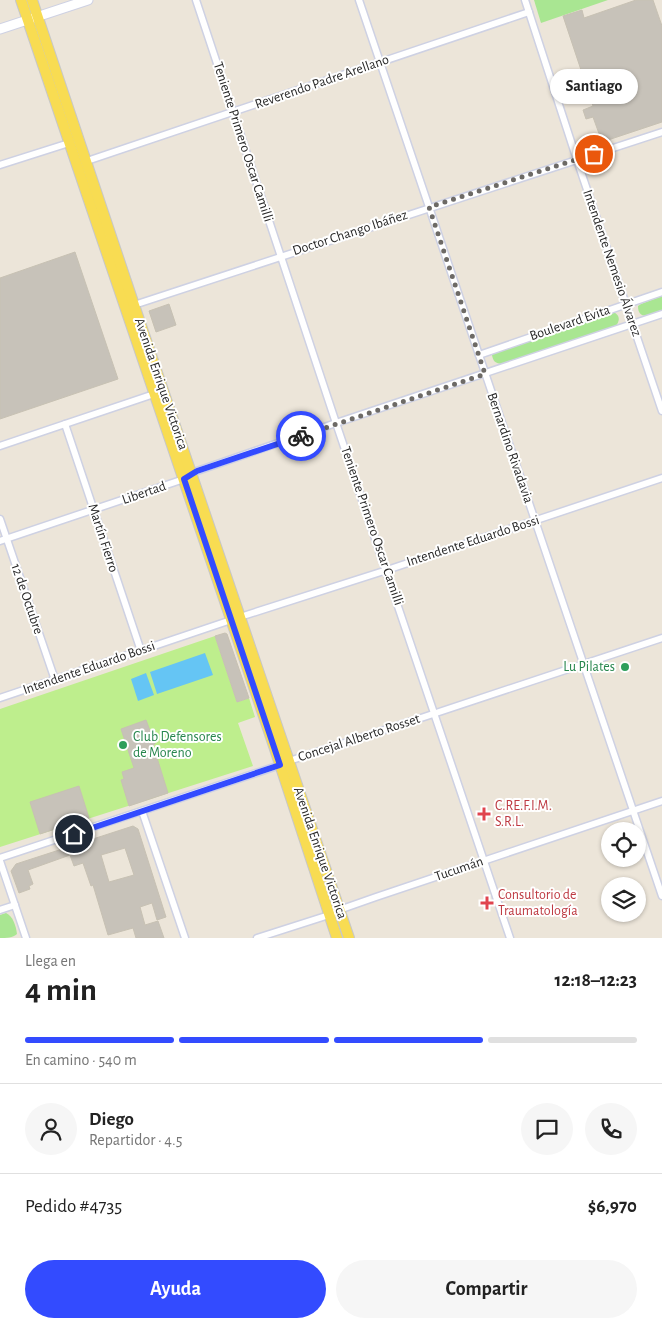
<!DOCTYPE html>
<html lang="es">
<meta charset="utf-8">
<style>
body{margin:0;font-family:"Alegreya Sans",sans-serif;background:#f6f6f6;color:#222;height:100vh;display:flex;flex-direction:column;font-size:19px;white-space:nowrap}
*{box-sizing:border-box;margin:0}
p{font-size:16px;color:#767676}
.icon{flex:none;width:28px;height:28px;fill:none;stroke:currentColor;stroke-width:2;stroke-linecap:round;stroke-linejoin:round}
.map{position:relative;height:938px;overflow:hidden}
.side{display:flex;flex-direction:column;background:#fff;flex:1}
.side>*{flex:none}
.controls{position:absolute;left:601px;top:822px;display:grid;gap:10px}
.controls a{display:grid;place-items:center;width:45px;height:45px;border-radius:50%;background:#fff;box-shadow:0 1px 4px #0004;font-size:25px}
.pin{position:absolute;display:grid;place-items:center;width:42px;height:42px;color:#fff;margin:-21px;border:2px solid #fff;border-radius:50%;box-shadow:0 1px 5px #0007}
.courier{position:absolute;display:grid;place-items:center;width:50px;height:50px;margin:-25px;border:4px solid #334bff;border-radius:50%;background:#fff;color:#222;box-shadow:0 1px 6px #0007}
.bubble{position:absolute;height:35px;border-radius:18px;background:#fff;box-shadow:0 1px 4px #0004;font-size:16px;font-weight:700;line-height:35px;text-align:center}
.summary em{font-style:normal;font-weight:700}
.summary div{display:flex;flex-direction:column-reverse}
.summary{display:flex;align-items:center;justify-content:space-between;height:85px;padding:0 25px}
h1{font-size:32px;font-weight:700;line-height:38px}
.bar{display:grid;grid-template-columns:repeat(4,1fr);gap:8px 5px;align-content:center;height:60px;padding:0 25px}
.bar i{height:6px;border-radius:4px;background:#e0e0e0}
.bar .selected{background:#334bff}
.bar p{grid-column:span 4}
.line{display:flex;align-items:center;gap:12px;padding:0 25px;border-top:1px solid #e0e0e0}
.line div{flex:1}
.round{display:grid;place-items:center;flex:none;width:52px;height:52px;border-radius:26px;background:#f6f6f6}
.action{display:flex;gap:10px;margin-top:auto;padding:10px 25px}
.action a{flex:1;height:58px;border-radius:30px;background:#334bff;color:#fff;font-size:20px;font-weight:700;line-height:58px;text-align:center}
.action a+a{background:#f6f6f6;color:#222}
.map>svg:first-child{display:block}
.green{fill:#a9e692}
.pitch{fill:#beee8d}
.water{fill:#65c5f4}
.building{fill:#c7c2b9;stroke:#c7c1b3;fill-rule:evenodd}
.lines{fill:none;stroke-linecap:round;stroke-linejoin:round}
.street-casing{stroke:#ced1e3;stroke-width:9}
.secondary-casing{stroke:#ced1e3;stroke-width:11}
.primary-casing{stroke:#c7c7c7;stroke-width:12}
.street{stroke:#fff;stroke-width:6}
.secondary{stroke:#fff;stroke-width:9}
.primary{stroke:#f8dc52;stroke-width:10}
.done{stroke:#6d6a66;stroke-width:5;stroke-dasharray:0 9}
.route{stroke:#334bff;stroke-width:6}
.leisure-dot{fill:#2e9e5b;stroke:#fff;stroke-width:2}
.health-dot{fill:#e0444e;stroke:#fff;stroke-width:2}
.labels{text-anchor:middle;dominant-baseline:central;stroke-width:4;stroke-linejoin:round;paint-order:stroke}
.street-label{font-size:14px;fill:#282828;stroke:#fff}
.leisure-label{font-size:14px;fill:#27864d;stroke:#fff;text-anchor:end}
.health-label{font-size:14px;fill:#be3a42;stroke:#fff;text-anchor:start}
</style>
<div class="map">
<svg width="662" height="938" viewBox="0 0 662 938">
<rect width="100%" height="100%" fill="#ece5d9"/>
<g class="green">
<polygon points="534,0 608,0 541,23"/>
<path d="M 662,296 L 662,311 C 653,314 638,322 638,306 L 641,304 Z"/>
<path d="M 614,312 C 620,316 620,320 616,326 L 501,364 C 495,363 493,361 492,355 L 494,353 Z"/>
<path d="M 6,913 C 13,916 16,926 17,934 C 13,938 6,938 0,938 L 0,915 Z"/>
</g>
<polygon class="pitch" points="215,636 237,702 249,698 255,717 238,723 253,766 0,847 0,709"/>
<g class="water">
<polygon points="205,653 213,675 157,694 150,672"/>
<polygon points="146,673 154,695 138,701 131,679"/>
</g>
<g class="building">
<polygon points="636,0 653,0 662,26 662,122 602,142 593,117 586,119 583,110 593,106 563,16 582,10 584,18"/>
<polygon points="75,252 118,379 0,419 0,278"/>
<polygon points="169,304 176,325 156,332 149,311"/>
<polygon points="225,633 227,634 249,698 237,702 215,636"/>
<polygon points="146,720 155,744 153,745 168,793 129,806 121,780 124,779 122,772 134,768 121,729"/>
<polygon points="79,786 89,818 40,834 30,802"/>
<path d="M 133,826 L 138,829 L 166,917 L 157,920 L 152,903 L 140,907 L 145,925 L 158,921 L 164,938 L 136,938 L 133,928 L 108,935 L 93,885 L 91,886 L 83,863 L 74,866 L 70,855 L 28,870 L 33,884 L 29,886 L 30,889 L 19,893 L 11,871 L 16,864 ZM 125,848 L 134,875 L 109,882 L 101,855 Z"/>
</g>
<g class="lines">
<defs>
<g id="street">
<polyline points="196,0 336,423 510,938"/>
<polyline points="359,0 662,896"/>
<polyline points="525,0 577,160 662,411"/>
<polyline points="87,161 529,12"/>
<polyline points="0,165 69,143"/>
<polyline points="131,306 662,132"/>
<polyline points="479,355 662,292"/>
<polyline points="65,424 141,651"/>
<polyline points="0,446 154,394"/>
<polyline points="0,519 55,680"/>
<polyline points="0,541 184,479 197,471 336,423 662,314"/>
<polyline points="0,698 240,617 387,570 662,478"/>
<polyline points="142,811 185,938"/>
<polyline points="0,858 280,765 289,761 424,717 662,638"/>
<polyline points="0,861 26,938"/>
<polyline points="0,910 15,905"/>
<polyline points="257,938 329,915 339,910 376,897 662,801"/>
</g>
<polyline id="secondary" points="0,29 88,0"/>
<g id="primary">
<polyline points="21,0 274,746 337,938"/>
<polyline points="32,0 134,305 349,938"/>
</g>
</defs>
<use href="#street" class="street-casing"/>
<use href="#secondary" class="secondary-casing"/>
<use href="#primary" class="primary-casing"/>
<use href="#street" class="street"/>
<use href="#secondary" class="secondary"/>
<use href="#primary" class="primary"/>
</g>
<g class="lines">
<polyline class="done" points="301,436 485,374 429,207 594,154"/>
<polyline class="route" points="74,834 280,765 184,479 197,471 301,436"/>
</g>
<g class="leisure-dot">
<circle cx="625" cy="667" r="5"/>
<circle cx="123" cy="745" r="5"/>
</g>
<g class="health-dot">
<path d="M481.5 806.5h5v5h5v5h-5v5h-5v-5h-5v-5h5z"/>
<path d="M484.5 895.5h5v5h5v5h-5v5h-5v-5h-5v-5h5z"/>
</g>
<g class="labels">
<g class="street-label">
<text transform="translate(322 82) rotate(-19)">Reverendo Padre Arellano</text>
<text transform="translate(243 142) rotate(72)">Teniente Primero Oscar Camilli</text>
<text transform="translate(350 233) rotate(-18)">Doctor Chango Ibáñez</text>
<text transform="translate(612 263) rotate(71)">Intendente Nemesio Álvarez</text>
<text transform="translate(570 323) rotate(-19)">Boulevard Evita</text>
<text transform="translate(161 384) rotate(71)">Avenida Enrique Victorica</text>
<text transform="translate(510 448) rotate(71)">Bernardino Rivadavia</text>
<text transform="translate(144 493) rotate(-19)">Libertad</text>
<text transform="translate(372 526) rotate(71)">Teniente Primero Oscar Camilli</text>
<text transform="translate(103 538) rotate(72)">Martín Fierro</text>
<text transform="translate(473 541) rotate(-18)">Intendente Eduardo Bossi</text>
<text transform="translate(27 599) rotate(71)">12 de Octubre</text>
<text transform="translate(89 668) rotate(-19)">Intendente Eduardo Bossi</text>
<text transform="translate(359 738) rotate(-18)">Concejal Alberto Rosset</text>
<text transform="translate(320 853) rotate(71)">Avenida Enrique Victorica</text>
<text transform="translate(459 869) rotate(-19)">Tucumán</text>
</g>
<g class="leisure-label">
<text x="615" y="667">Lu Pilates</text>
<text x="133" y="737" text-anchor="start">Club Defensores<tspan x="133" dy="16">de Moreno</tspan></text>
</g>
<g class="health-label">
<text x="495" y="806">C.RE.F.I.M.<tspan x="495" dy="16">S.R.L.</tspan></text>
<text x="498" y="895">Consultorio de<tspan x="498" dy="16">Traumatología</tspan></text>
</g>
</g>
</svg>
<div class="controls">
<a><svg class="icon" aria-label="locate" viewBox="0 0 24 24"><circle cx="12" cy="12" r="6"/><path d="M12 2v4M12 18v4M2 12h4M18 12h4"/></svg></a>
<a><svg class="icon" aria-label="layers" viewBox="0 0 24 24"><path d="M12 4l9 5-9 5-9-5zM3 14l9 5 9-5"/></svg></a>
</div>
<div class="pin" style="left:594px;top:154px;background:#ea580c"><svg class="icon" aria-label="bag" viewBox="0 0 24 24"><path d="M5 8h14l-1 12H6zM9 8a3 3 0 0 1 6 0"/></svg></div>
<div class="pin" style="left:74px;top:834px;background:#1f2937"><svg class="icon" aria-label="home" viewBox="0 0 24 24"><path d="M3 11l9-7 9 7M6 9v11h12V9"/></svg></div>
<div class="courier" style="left:301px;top:436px"><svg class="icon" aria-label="bike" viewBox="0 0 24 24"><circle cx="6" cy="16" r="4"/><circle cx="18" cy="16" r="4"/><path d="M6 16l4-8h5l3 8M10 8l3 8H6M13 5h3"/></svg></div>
<div class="bubble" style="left:550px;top:69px;width:88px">Santiago</div>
</div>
<section class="side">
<div class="summary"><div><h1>4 min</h1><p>Llega en</p></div><em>12:18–12:23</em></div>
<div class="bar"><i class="selected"></i><i class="selected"></i><i class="selected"></i><i></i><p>En camino · 540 m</p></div>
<div class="line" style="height:90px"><a class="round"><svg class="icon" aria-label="person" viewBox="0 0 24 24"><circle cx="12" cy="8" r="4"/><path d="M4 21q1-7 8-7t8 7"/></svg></a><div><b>Diego</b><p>Repartidor · 4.5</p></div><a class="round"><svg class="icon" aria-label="chat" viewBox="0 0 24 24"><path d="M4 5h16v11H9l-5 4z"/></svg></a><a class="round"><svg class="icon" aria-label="phone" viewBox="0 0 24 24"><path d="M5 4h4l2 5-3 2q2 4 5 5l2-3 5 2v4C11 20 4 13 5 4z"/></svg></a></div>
<div class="line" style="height:65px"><div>Pedido #4735</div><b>$6,970</b></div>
<div class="action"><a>Ayuda</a><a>Compartir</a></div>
</section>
